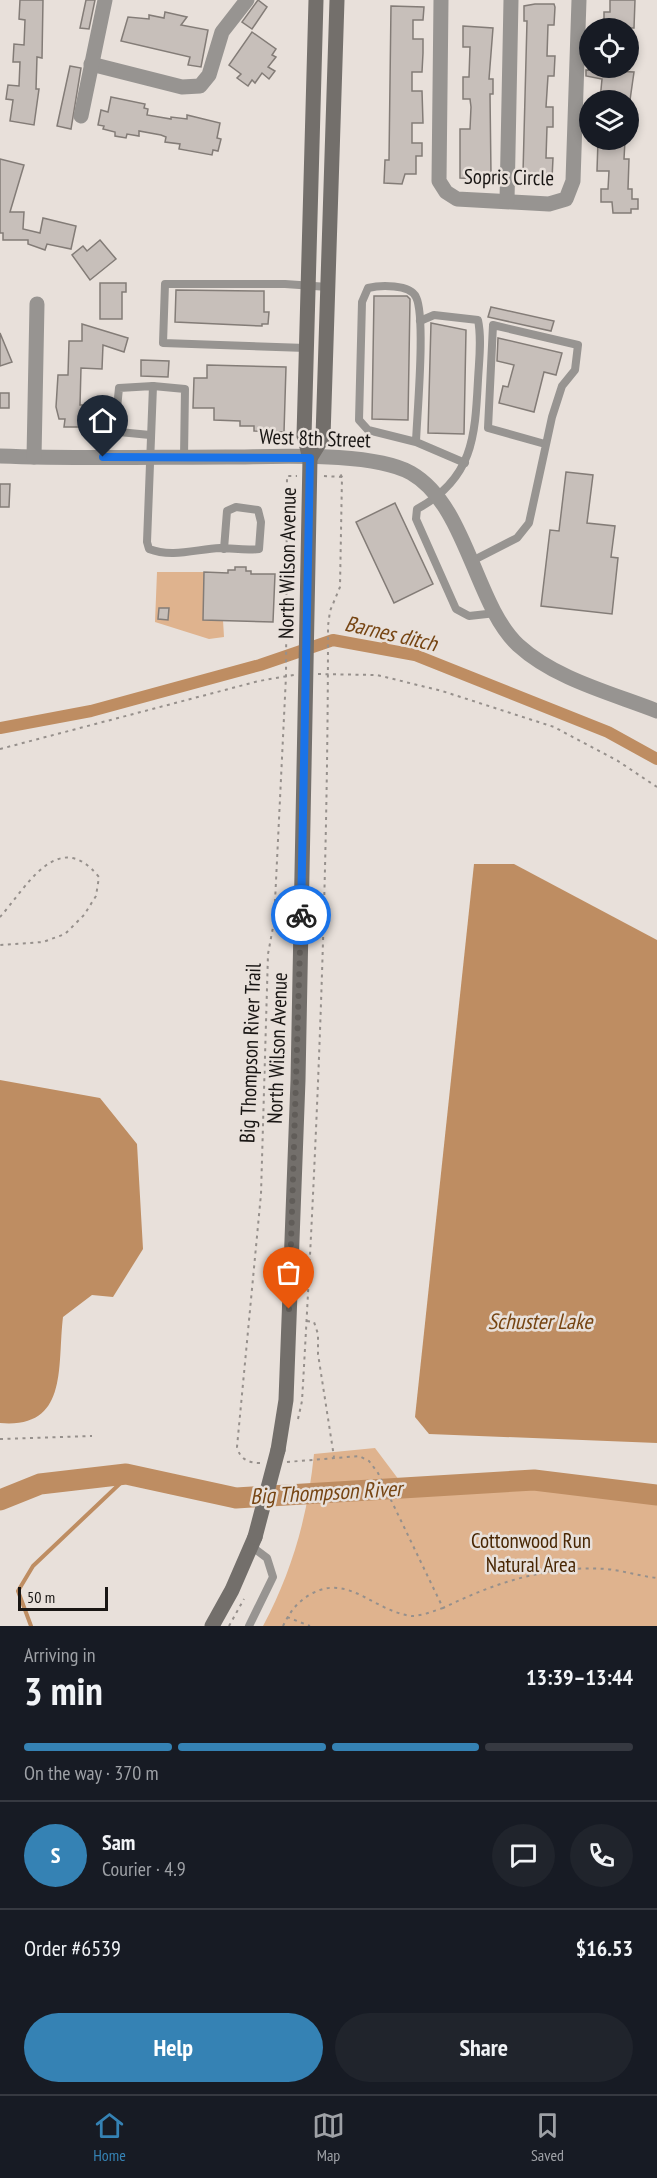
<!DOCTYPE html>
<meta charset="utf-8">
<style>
body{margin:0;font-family:"PT Sans Narrow",sans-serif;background:#20242c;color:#f1f3f6;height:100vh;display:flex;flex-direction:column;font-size:22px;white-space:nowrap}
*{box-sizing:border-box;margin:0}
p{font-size:20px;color:#9ea1a6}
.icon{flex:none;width:33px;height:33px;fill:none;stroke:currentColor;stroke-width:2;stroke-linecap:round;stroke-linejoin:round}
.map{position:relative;height:1626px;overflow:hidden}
.drawer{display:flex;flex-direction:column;background:#171b24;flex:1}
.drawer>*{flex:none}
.buttons{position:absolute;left:579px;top:18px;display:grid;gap:12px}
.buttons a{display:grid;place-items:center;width:60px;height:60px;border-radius:50%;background:#171b24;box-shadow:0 3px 9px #0003;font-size:30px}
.scale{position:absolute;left:18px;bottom:15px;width:90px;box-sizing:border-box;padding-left:6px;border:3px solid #191614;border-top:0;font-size:16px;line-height:21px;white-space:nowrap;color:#191614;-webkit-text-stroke:4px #e8e0da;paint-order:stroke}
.pin{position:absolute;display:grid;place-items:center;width:51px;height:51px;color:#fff;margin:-62px -26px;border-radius:50% 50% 50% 0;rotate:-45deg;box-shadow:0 0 6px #0007}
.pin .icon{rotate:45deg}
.courier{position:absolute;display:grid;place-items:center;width:60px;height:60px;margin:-30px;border:4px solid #1a73e8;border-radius:50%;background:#fff;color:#222;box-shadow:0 2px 8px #0007}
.head em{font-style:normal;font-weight:700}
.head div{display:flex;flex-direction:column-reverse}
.head{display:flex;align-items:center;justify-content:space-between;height:102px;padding:0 24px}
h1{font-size:39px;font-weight:700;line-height:45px}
.bar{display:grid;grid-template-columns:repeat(4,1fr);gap:9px 6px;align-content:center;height:72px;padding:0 24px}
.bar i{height:8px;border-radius:4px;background:#363941}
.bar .on{background:#3582b4}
.bar p{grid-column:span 4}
.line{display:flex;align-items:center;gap:15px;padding:0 24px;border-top:2px solid #363941}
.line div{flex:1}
.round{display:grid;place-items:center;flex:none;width:63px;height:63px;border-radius:32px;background:#20242c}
.action{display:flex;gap:12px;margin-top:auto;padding:12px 24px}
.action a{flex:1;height:69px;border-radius:36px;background:#3582b4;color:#fff;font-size:24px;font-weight:700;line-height:69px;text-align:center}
.action a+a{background:#20242c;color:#f1f3f6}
.tabs{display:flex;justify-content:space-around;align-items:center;height:84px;border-top:2px solid #363941;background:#171b24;font-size:16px;color:#9ea1a6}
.tabs a{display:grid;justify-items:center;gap:3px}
.tabs .on{color:#3582b4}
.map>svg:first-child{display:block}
.green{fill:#dfb38e}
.water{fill:#be8d62}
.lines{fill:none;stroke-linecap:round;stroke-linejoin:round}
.stream{stroke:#be8d62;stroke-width:4}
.canal{stroke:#be8d62;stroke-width:12}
.river{stroke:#be8d62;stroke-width:21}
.building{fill:#c7bfba;stroke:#837c77;stroke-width:1.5}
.path{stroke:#96908c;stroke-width:2;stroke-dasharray:3 4.5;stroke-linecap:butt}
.service{stroke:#979491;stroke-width:8}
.minor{stroke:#979491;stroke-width:15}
.secondary{stroke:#736f6b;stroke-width:15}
.secondary-bridge{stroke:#736f6b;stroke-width:15}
.done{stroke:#615d59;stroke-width:6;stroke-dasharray:0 10.8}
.route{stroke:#1a73e8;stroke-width:8}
.labels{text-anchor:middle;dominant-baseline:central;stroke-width:5;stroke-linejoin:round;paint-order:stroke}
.street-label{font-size:21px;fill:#191614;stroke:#e8e0da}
.park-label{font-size:21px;fill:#482603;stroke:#e8e0da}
.water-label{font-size:22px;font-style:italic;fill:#764513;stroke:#e8e0da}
</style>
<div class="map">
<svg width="657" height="1626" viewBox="0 0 657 1626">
<rect width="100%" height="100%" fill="#e8e0da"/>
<g class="green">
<polygon points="157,572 204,572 203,619 223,620 224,637 209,639 155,622"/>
<path d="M 375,1448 L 405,1488 L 527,1477 L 657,1491 L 657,1626 L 263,1626 C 292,1572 308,1515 314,1454 Z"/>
</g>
<g class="water">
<polygon points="474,864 514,864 657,940 657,1443 429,1434 415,1417"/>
<path d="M 0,1080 L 100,1098 L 137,1144 L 143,1249 L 113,1297 L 92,1295 L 63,1317 C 57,1367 69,1429 0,1423 Z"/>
</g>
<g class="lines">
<g class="stream">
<polyline points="378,633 390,650"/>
<polyline points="31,1626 18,1591 33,1566 129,1475"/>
</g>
<polyline class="canal" points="0,728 91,711 260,665 333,640 415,655 608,732 657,759"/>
<polyline class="river" points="0,1500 40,1484 126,1474 236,1498 534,1480 657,1495"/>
</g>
<g class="building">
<polygon points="20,0 43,0 42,58 37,57 36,89 39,89 34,125 10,121 13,100 6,99 8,85 19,86 20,62 13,62 14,44 24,45 25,20 19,19"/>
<polygon points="86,0 95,0 89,29 80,28"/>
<polygon points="258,0 267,7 252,29 242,22"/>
<polygon points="610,0 635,0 634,28 614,28 614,26 604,25 604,12 610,12"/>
<polygon points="535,4 554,4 555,7 554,25 548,25 547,56 555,56 554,76 548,76 546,107 553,107 553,127 547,127 546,158 553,158 552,179 533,178 533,174 523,173 527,21 524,21 524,6"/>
<polygon points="391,6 424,7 423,20 413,20 413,39 423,39 423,53 422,72 412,72 412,91 422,91 423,123 412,123 412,143 422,143 422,156 416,156 416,174 405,174 402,184 384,183 385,160 389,160"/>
<polygon points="165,12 187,17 181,25 208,30 201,67 188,65 190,57 121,41 128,17 149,19 149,15 164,18"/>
<polygon points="463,26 493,28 489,79 493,79 493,94 490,94 491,174 479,174 479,179 460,178 460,129 470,129 471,107 470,99 463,99 463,77 469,77 470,47 463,47"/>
<polygon points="252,32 276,49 272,55 276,57 268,67 275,71 269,79 262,73 255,83 252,80 248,86 237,78 241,74 229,65"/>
<polygon points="70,66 81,68 71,129 57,126"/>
<polygon points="586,70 634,72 630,100 600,100 602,79 586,76"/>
<polygon points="111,97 145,104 144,108 148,109 147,115 171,119 171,117 187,119 187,115 220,123 217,138 221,139 218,151 213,150 212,155 179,149 180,144 165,142 166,137 161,135 139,131 139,136 127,134 126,138 115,136 115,132 103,129 104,126 98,125 101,110 108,112"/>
<polygon points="598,140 625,140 624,159 629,159 628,189 632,189 632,199 638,199 638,209 631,209 631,213 613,213 612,202 601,202 601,189 608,189 609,171 597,171"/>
<polygon points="0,159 24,165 10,212 24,212 23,229 40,233 43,218 76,226 71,249 47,244 45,250 28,244 28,240 3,240 3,233 0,233"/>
<polygon points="100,240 116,259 90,280 72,255 83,246 87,251"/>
<polygon points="100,283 126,283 126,292 122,292 122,319 100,319"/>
<polygon points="176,290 264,291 264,312 269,312 268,324 262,324 262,326 175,322"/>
<polygon points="374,296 407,296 410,299 408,420 372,419"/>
<polygon points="491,307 554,321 551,331 488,317"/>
<polygon points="431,323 466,330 464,434 428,433"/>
<polygon points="82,324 128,338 124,352 103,345 102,369 81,368 80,405 87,405 86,427 64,427 65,419 59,419 56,407 58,375 68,375 69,341 82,341"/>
<polygon points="0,333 12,362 0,366"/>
<polygon points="498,338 562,353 556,375 544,372 534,412 499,403 503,386 508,387 514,365 497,361"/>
<polygon points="141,360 169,361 168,377 141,376"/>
<polygon points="207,365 286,367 284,432 254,431 254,426 240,426 240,421 214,420 214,408 193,408 194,378 207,378"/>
<rect x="0" y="393" width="9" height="15"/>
<polygon points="566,472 593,475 587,523 615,526 611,557 618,558 612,614 541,606 550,530 559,531"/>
<polygon points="0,484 10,484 9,507 0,507"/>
<polygon points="395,503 433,584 394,603 356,522"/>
<polygon points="235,567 246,567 246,571 251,571 251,574 275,574 273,622 203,620 204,572 228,573 228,570 235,570"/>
<polygon points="159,608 169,608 168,620 158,619"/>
</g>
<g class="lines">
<g class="path">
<polyline points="324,476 342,477"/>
<polyline points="318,674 377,675 442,691 554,727 618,761 657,787"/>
<polyline points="0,749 259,681 294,675"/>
<path d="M 0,917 C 26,888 58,826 99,877 L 96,896 L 84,915 L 65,934 L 43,942 L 0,945"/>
<polyline points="307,1321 314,1322 318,1334 318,1354 334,1457"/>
<path d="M 298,1419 L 302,1401 C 317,1143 328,884 328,626 L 330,611 L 340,587 L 342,477 L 339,472"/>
<polyline points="0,1439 92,1436"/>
<path d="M 287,1462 L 359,1456 L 369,1461 L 378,1473 L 443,1608 C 494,1583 548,1565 607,1569 C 624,1571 640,1576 657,1578"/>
<path d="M 260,1463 C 248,1463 240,1459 237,1447 L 261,1194 L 268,954 L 274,922 L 286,676 L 287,476 L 297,476"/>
<polyline points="287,1617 310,1626"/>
<polyline points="229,1626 244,1599"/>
<path d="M 283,1626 C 290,1611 299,1600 313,1593 C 349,1574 375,1612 412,1616 C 421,1616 434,1611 443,1608"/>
</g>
<g class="service">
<path d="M 420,321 L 434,315 L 478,320 C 482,339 479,360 478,380 C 475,437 473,479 417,509 L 416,519 L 456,609 L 469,616 L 496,613"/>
<polyline points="306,348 163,343 165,284 285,284 328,287"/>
<polyline points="153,386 185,389 184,457"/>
<path d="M 150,435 L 119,432 L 115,428 L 119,388 L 153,386 L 147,542 L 149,549 C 172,558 197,549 220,548 C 233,548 245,551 259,549 L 261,522 L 258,510 L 236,507 L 227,511 L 224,549"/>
<path d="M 416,442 L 368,430 L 359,420 L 362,302 L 368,288 C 380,285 410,284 416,297 C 426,317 417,414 416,442 L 465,463"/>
<polyline points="472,561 517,538 529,523 552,417 562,386 575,370 578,345 493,325 488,428 545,444"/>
<polyline points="249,1626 273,1577 267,1558 251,1546"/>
</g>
<g class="minor">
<polyline points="441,0 439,181 446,192 457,199 549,204 566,199 573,181 579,0"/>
<polyline points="91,64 182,87 200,86 209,75 222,32 247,0"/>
<polyline points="81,116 105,0"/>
<polyline points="507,201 511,0"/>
<path d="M 0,456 C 76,459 152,457 227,457 C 275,457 371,451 411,473 C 467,505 475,605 518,645 C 555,679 611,693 657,711"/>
<polyline points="34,457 37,304"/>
</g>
<g class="secondary">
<polyline points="310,458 323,437 337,0"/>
<polyline points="278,1450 286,1400 298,1080 310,458 304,436 316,0"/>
<polyline points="212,1626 232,1590 255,1537"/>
</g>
<polyline class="secondary-bridge" points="255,1537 278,1450"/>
</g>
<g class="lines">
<polyline class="done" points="289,1309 301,915"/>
<polyline class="route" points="103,457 310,458 301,915"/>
</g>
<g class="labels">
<g class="street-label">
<text transform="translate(509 177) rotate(1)">Sopris Circle</text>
<text transform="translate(315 438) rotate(2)">West 8th Street</text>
<text transform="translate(287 563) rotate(-89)">North Wilson Avenue</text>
<text transform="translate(277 1048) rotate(-88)">North Wilson Avenue</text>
<text transform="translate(250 1053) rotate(-88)">Big Thompson River Trail</text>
</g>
<g class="park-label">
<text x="531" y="1540">Cottonwood Run<tspan x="531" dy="24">Natural Area</tspan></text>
</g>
<g class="water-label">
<text transform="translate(391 633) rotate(13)">Barnes ditch</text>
<text x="540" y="1321">Schuster Lake</text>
<text transform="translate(326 1492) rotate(-3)">Big Thompson River</text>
</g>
</g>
</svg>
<div class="buttons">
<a><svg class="icon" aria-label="locate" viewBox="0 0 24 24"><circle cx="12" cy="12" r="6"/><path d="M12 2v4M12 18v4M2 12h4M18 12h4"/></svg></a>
<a><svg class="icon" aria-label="layers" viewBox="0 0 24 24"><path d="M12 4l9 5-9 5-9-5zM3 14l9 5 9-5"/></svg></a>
</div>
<div class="scale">50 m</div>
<div class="pin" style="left:289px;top:1309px;background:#ea580c"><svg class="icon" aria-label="bag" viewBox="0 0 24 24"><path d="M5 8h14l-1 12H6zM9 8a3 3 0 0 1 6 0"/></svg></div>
<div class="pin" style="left:103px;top:457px;background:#1f2937"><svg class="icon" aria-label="home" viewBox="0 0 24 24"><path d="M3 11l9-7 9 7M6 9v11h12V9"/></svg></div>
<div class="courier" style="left:301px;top:915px"><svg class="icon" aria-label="bike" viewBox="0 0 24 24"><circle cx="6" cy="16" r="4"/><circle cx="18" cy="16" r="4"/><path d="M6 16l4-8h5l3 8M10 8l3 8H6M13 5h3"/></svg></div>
</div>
<section class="drawer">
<div class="head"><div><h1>3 min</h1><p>Arriving in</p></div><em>13:39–13:44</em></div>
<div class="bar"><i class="on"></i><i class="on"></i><i class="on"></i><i></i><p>On the way · 370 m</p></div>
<div class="line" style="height:108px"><b class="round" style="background:#3582b4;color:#fff">S</b><div><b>Sam</b><p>Courier · 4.9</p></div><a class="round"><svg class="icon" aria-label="chat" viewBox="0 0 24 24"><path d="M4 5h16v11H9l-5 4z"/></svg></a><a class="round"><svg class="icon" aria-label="phone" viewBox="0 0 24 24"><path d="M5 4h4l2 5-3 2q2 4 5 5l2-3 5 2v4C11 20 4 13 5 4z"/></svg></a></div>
<div class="line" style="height:78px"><div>Order #6539</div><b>$16.53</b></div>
<div class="action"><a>Help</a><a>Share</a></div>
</section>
<nav class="tabs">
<a class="on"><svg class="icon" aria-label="home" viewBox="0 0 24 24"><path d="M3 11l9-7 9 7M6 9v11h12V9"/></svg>Home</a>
<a><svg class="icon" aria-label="map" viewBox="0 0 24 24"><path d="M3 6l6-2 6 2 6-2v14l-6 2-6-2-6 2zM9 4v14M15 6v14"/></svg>Map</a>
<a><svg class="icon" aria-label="saved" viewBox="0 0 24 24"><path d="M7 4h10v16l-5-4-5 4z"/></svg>Saved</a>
</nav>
